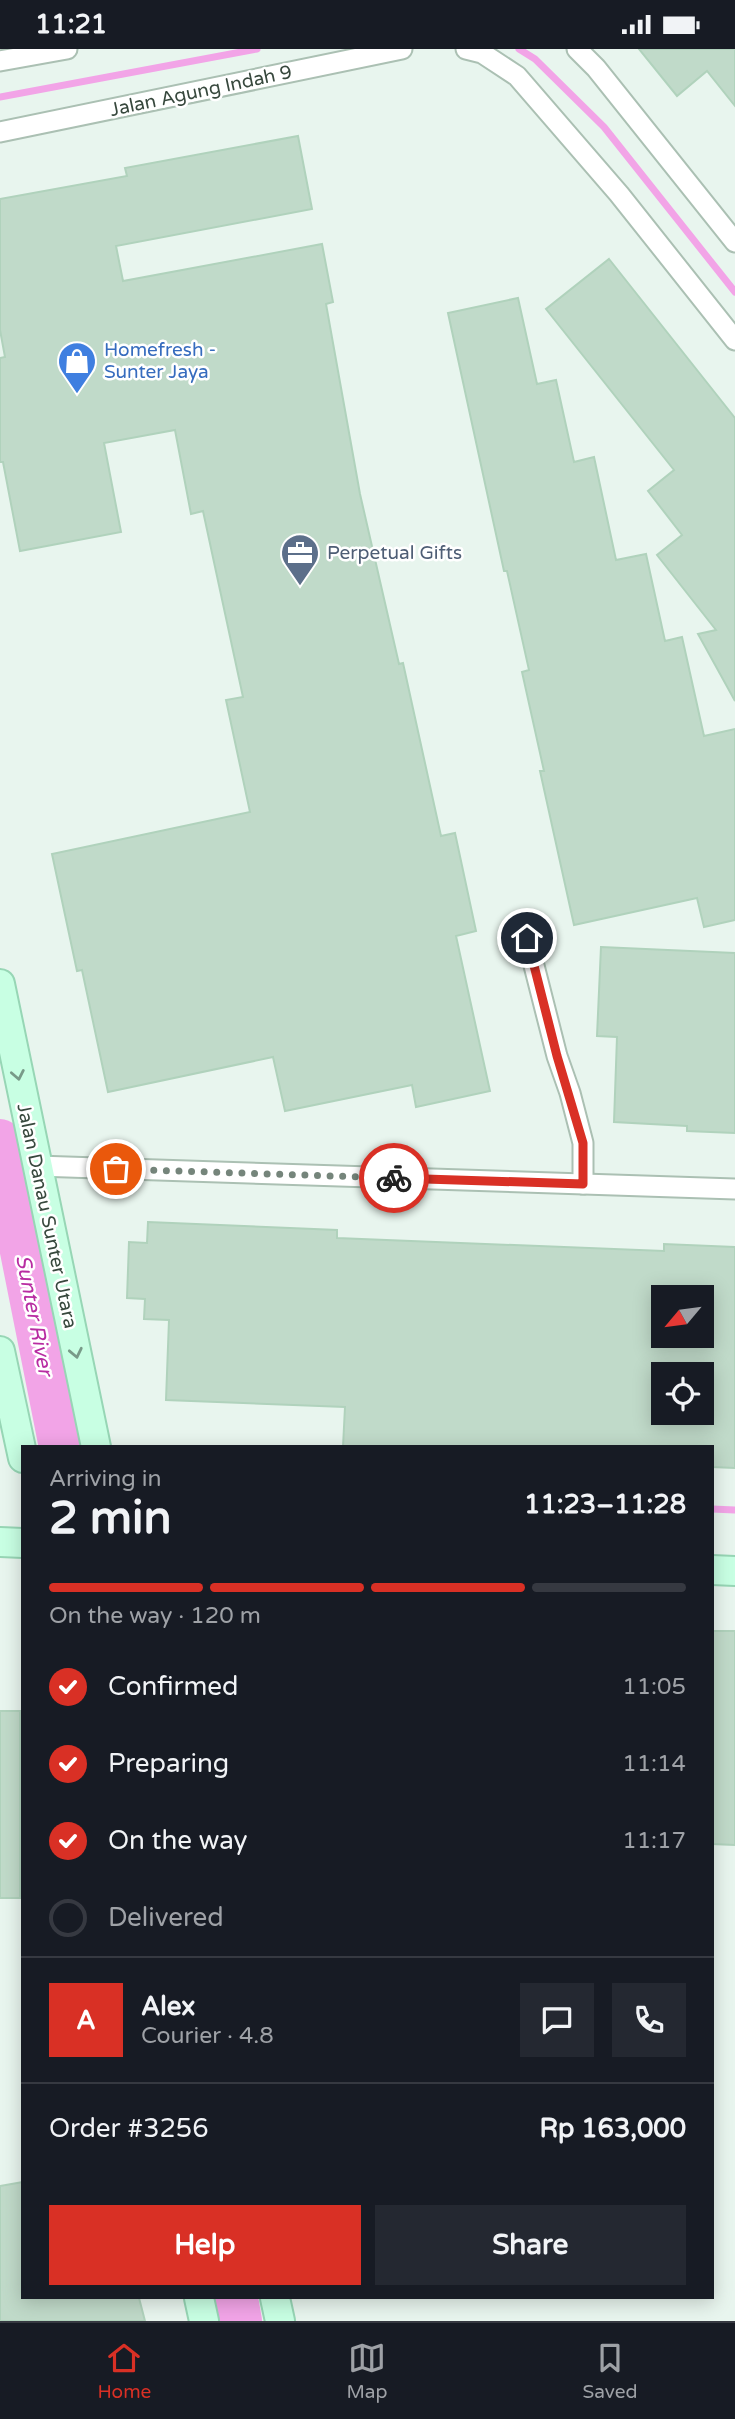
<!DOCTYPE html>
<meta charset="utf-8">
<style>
body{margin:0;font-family:"Varela Round",sans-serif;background:#242831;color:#f1f3f6;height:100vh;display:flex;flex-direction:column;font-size:26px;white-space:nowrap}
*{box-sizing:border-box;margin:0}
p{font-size:23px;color:#9ea1a6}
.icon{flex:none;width:38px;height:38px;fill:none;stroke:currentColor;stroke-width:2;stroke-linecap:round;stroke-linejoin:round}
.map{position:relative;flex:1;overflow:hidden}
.side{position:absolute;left:21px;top:1396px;width:693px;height:854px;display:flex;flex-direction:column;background:#171b24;border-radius:0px;box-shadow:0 4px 18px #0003}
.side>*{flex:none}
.needle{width:46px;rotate:241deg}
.buttons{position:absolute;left:651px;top:1236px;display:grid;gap:14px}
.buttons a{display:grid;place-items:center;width:63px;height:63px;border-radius:0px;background:#171b24;box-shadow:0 4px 18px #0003;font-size:35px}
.pin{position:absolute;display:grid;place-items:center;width:60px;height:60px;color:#fff;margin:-30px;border:4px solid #fff;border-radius:50%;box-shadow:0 2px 7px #0007}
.courier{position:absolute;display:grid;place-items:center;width:70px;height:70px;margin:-35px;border:5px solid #d93025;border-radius:50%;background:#fff;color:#222;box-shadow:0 2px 9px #0007}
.summary em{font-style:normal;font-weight:700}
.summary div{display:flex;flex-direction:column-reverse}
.summary{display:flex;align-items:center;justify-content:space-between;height:119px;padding:0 28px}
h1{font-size:46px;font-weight:700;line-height:52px}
.bar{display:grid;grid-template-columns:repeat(4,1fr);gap:10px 7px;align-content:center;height:84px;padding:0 28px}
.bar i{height:9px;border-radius:5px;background:#363941}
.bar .selected{background:#d93025}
.bar p{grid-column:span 4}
.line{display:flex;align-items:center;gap:18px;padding:0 28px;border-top:2px solid #363941}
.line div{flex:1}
.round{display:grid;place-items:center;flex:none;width:74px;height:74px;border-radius:0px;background:#242831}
ol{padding:0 28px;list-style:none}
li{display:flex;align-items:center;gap:21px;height:77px}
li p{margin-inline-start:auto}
li .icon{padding:7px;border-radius:50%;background:#d93025;color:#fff;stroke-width:4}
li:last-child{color:#9ea1a6}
li i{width:38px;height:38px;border:4px solid #363941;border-radius:50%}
.action{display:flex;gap:14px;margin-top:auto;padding:14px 28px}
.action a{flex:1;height:80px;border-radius:0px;background:#d93025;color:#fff;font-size:28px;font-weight:700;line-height:80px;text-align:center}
.action a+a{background:#242831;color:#f1f3f6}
.status{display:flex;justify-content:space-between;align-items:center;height:49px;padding:0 35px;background:#171b24;direction:ltr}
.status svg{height:19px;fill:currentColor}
.tabs{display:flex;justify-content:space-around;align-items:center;height:98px;border-top:2px solid #363941;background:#171b24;font-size:19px;color:#9ea1a6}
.tabs a{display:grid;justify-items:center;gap:4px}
.tabs .selected{color:#d93025}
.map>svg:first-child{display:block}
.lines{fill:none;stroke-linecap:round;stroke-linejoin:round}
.stream{stroke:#f2a4e7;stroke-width:7}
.river{stroke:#f2a4e7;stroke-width:44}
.building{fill:#c0dac9;stroke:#b0d2bc;stroke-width:2;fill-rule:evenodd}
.street-casing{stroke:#abc0b3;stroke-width:23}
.secondary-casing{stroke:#97d6b5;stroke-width:32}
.street{stroke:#fff;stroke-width:19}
.secondary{stroke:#c8ffe3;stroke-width:28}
.oneway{stroke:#789a88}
.done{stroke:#75857b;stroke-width:7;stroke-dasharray:0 12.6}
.route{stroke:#d93025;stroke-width:9}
.labels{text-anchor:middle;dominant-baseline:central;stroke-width:5;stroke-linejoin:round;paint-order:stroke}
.street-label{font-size:19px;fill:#37483d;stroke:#fff}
.shop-label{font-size:19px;fill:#366cbe;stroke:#fff;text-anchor:start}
.service-label{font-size:19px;fill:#4e5e75;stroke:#fff;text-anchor:start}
.water-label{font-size:21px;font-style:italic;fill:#b82ca2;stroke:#fff}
</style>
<div class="status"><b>11:21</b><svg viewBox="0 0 49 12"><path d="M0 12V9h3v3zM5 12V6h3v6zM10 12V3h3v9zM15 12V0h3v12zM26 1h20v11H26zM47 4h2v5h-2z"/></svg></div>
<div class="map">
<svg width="735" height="2272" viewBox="0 0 735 2272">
<rect width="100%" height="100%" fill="#e8f5ee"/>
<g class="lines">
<g class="stream">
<polyline points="519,0 535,10 604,78 735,243"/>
<polyline points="0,48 257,0"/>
<polyline points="712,1460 735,1461"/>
</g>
<g class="river">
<polyline points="0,1092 61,1398"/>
<polyline points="236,2249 240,2272"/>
</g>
</g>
<g class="building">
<polygon points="639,0 735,0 735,57 707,22 677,47"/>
<polygon points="298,87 312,160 116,197 123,232 322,195 333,253 326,255 360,445 399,615 403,614 441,787 455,784 476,882 456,887 490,1042 416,1058 412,1036 285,1062 273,1008 108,1043 82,921 77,922 52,805 250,763 226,651 243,648 203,462 191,465 175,381 104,394 121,483 20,502 3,413 0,413 0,309 5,308 0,281 0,150 127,127 125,119"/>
<polygon points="609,210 735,369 735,652 698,585 716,581 657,506 682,486 648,442 674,421 546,260"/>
<polygon points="518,249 537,335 556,331 574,413 594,408 616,511 646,505 665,592 682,588 704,687 735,680 735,871 704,878 697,849 574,876 540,722 544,722 522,623 529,621 507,522 504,522 448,264"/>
<polygon points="601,898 735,904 735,1084 687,1082 687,1077 614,1073 617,988 597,987"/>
<path d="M 148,1173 L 337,1181 L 337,1189 L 664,1202 L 664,1195 L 735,1198 L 735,1419 L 712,1418 L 712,1398 L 343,1398 L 345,1358 L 166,1351 L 169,1271 L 144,1270 L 145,1250 L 127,1249 L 129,1193 L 147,1194 ZM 663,1248 L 702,1248 L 702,1286 L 663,1286 ZM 663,1325 L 702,1325 L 702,1363 L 663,1363 Z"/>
<polygon points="712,1582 735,1582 735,1796 712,1795"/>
<rect x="0" y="1662" width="20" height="187"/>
<polygon points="23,2133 23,2249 139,2249 145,2272 0,2272 0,2137"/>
</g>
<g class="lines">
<defs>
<g id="street">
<polyline points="466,0 482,4 517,27 619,145 735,291"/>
<polyline points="577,0 596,19 735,193"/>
<polyline points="0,12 67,0"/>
<polyline points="0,83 402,0"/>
<polyline points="527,889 557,1007 570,1044 583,1094 583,1135"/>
<polyline points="37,1117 735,1140"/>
</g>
<g id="secondary">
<polyline points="0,935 96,1398"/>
<polyline points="0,1302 23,1409"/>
<polyline points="0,1493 23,1494"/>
<polyline points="712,1521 735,1522"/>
<polyline points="199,2249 204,2272"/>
<polyline points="275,2249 280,2272"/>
</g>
</defs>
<use href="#street" class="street-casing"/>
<use href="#secondary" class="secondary-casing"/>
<use href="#street" class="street"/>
<use href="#secondary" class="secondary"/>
</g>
<defs><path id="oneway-chevron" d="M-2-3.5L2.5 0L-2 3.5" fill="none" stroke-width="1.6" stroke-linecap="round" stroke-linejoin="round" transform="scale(1.75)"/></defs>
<g class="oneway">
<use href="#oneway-chevron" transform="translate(18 1026) rotate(79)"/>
<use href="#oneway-chevron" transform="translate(76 1304) rotate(78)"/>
</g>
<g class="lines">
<polyline class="done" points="116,1120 394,1129"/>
<polyline class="route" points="394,1129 583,1135 583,1094 557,1007 527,889"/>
</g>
<defs>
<symbol id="shop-pin" viewBox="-11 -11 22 30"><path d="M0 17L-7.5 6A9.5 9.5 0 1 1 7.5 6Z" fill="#3f7fe0" stroke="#fff"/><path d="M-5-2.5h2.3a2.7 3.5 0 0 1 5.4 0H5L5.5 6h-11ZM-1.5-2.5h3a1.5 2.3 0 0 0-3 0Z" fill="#fff"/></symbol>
<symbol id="office-pin" viewBox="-11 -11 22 30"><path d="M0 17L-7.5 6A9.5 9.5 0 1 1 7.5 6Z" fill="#5c6f8a" stroke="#fff"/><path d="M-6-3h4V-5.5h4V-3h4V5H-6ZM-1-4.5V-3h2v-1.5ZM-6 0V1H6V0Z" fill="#fff"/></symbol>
</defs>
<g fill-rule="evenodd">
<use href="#shop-pin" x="55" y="290" width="44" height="60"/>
<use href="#office-pin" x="278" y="482" width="44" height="60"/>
</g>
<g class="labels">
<g class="street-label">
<text transform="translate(201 42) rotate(-12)">Jalan Agung Indah 9</text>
<text transform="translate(47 1167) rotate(78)">Jalan Danau Sunter Utara</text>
</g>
<g class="shop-label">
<text x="104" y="301">Homefresh -<tspan x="104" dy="22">Sunter Jaya</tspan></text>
</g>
<g class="service-label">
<text x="327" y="504">Perpetual Gifts</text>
</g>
<g class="water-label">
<text transform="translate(34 1266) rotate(79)">Sunter River</text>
</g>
</g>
</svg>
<div class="buttons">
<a><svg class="needle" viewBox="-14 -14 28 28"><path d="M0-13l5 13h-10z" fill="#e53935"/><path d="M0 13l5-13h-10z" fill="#9ea1a6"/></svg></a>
<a><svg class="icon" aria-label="locate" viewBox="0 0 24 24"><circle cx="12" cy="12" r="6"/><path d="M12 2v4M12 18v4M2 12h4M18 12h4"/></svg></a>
</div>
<div class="pin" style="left:116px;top:1120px;background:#ea580c"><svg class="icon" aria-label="bag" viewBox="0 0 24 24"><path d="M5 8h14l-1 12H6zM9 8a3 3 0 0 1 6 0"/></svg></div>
<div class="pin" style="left:527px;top:889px;background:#1f2937"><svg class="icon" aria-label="home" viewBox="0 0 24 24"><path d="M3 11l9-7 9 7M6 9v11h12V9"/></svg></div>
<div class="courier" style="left:394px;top:1129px"><svg class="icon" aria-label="bike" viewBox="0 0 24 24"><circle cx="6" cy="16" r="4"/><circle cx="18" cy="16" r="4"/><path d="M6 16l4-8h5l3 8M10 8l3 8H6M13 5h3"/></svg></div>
<section class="side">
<div class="summary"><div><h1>2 min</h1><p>Arriving in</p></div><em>11:23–11:28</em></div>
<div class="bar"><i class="selected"></i><i class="selected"></i><i class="selected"></i><i></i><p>On the way · 120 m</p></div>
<ol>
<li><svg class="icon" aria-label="check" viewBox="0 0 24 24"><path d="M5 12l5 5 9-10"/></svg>Confirmed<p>11:05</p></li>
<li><svg class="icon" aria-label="check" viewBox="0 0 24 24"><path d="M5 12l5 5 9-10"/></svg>Preparing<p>11:14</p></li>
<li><svg class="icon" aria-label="check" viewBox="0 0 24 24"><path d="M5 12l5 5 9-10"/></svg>On the way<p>11:17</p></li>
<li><i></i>Delivered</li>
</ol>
<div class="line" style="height:126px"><b class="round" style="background:#d93025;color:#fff">A</b><div><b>Alex</b><p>Courier · 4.8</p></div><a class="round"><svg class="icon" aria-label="chat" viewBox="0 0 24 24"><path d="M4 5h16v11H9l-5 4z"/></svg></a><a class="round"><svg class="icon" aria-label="phone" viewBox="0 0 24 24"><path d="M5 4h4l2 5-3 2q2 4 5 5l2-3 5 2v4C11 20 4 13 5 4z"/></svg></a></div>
<div class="line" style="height:91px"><div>Order #3256</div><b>Rp 163,000</b></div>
<div class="action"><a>Help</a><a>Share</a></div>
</section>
</div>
<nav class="tabs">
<a class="selected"><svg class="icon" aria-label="home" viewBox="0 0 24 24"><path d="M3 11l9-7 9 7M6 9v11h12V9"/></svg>Home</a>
<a><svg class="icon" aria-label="map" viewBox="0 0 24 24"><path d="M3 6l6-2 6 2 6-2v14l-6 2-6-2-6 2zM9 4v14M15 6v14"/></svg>Map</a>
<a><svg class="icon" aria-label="saved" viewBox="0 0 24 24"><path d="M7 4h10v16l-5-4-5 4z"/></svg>Saved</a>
</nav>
